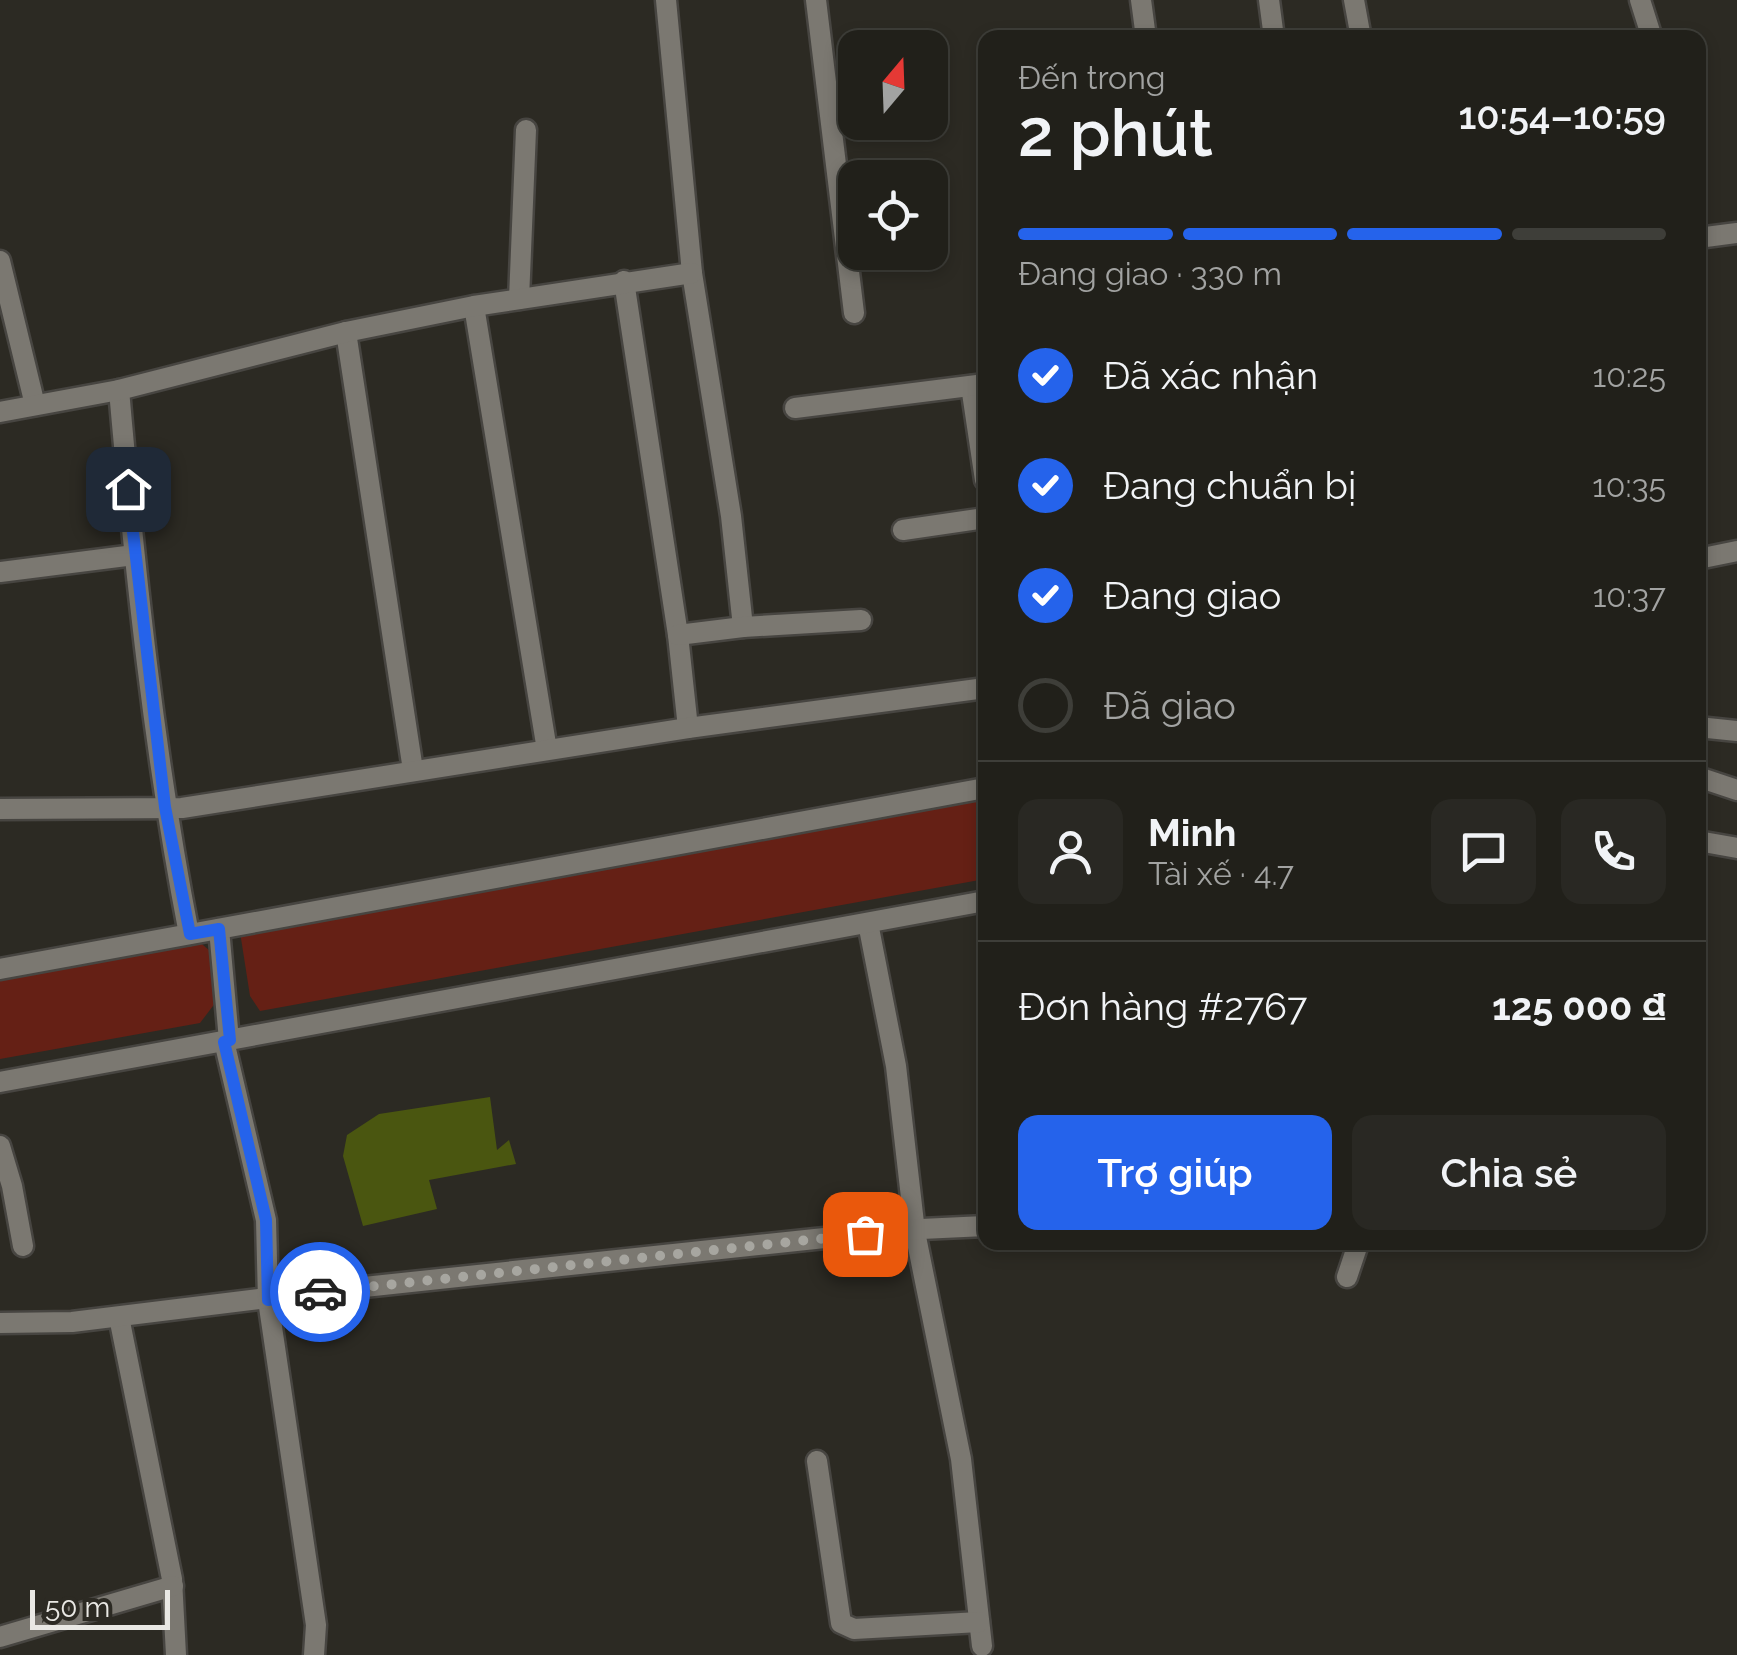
<!DOCTYPE html>
<html lang="vi">
<meta charset="utf-8">
<style>
body{margin:0;font-family:Raleway,sans-serif;background:#292823;color:#f1f3f6;height:100vh;display:flex;flex-direction:column;font-size:38px;white-space:nowrap}
*{box-sizing:border-box;margin:0}
p{font-size:32px;color:#a2a3a2}
.icon{flex:none;width:55px;height:55px;fill:none;stroke:currentColor;stroke-width:2;stroke-linecap:round;stroke-linejoin:round}
.map{position:relative;flex:1;overflow:hidden}
.details{position:absolute;left:978px;top:30px;width:728px;height:1220px;display:flex;flex-direction:column;background:#21201a;border-radius:20px;box-shadow:0 5px 15px #0003,0 0 0 2px #3e3e39}
.details>*{flex:none}
.needle{width:65px;rotate:19deg}
.buttons{position:absolute;left:838px;top:30px;display:grid;gap:20px}
.buttons a{display:grid;place-items:center;width:110px;height:110px;border-radius:20px;background:#21201a;box-shadow:0 5px 15px #0003,0 0 0 2px #3e3e39;font-size:50px}
.scale{position:absolute;left:30px;bottom:25px;width:140px;box-sizing:border-box;padding-left:10px;border:5px solid #e9e8e4;border-top:0;font-size:28px;line-height:35px;white-space:nowrap;color:#e9e8e4;-webkit-text-stroke:8px #2c2a23;paint-order:stroke}
.pin{position:absolute;display:grid;place-items:center;width:85px;height:85px;color:#fff;margin:-42px;border-radius:20px;box-shadow:0 5px 15px #0006}
.courier{position:absolute;display:grid;place-items:center;width:100px;height:100px;margin:-50px;border:8px solid #2563eb;border-radius:50%;background:#fff;color:#222;box-shadow:0 2px 12px #0007}
.head em{font-style:normal;font-weight:600}
.head div{display:flex;flex-direction:column-reverse}
.head{display:flex;align-items:center;justify-content:space-between;height:170px;padding:0 40px}
h1{font-size:65px;font-weight:600;line-height:75px}
.bar{display:grid;grid-template-columns:repeat(4,1fr);gap:15px 10px;align-content:center;height:120px;padding:0 40px}
.bar i{height:12px;border-radius:8px;background:#3e3e39}
.bar .active{background:#2563eb}
.bar p{grid-column:span 4}
.line{display:flex;align-items:center;gap:25px;padding:0 40px;border-top:2px solid #3e3e39}
.line div{flex:1}
.round{display:grid;place-items:center;flex:none;width:105px;height:105px;border-radius:20px;background:#292823}
ol{padding:0 40px;list-style:none}
li{display:flex;align-items:center;gap:30px;height:110px}
li p{margin-inline-start:auto}
li .icon{padding:10px;border-radius:50%;background:#2563eb;color:#fff;stroke-width:4}
li:last-child{color:#a2a3a2}
li i{width:55px;height:55px;border:5px solid #3e3e39;border-radius:50%}
.primary-button{display:flex;gap:20px;margin-top:auto;padding:20px 40px}
.primary-button a{flex:1;height:115px;border-radius:20px;background:#2563eb;color:#fff;font-size:40px;font-weight:600;line-height:115px;text-align:center}
.primary-button a+a{background:#292823;color:#f1f3f6}
.map>svg:first-child{display:block}
.green{fill:#652015}
.building{fill:#4a5610}
.lines{fill:none;stroke-linecap:round;stroke-linejoin:round}
.minor-casing{stroke:#474541;stroke-width:25}
.minor{stroke:#7b7871;stroke-width:20}
.done{stroke:#a7a6a0;stroke-width:10;stroke-dasharray:0 18}
.route{stroke:#2563eb;stroke-width:12}
</style>
<div class="map">
<svg width="1737" height="1655" viewBox="0 0 1737 1655">
<rect width="100%" height="100%" fill="#2c2a23"/>
<g class="green">
<polygon points="985,795 985,879 260,1011 250,996 240,932"/>
<polygon points="196,939 210,951 216,1002 200,1023 0,1059 0,975"/>
</g>
<polygon class="building" points="490,1097 497,1150 509,1140 516,1164 429,1180 437,1209 363,1226 343,1156 347,1135 379,1114"/>
<g class="lines">
<defs>
<g id="minor">
<polyline points="666,0 692,273 731,516 743,627"/>
<polyline points="816,0 854,313"/>
<polyline points="1141,0 1146,38"/>
<polyline points="1269,0 1274,38"/>
<polyline points="1354,0 1361,38"/>
<polyline points="1640,0 1652,38"/>
<polyline points="1698,238 1737,233"/>
<polyline points="0,261 35,405"/>
<polyline points="624,281 678,635 688,728"/>
<polyline points="519,299 526,130"/>
<polyline points="474,306 547,750"/>
<polyline points="346,332 413,770"/>
<polyline points="971,386 985,480"/>
<path d="M 119,390 C 135,572 154,754 189,934"/>
<polyline points="795,408 985,384"/>
<polyline points="0,412 119,390 346,332 474,306 692,273"/>
<polyline points="903,530 985,518"/>
<polyline points="1698,559 1737,551"/>
<polyline points="0,572 134,555"/>
<polyline points="678,635 743,627 861,620"/>
<polyline points="1698,727 1737,731"/>
<polyline points="1698,777 1737,790"/>
<polyline points="0,809 182,808 688,728 985,688"/>
<polyline points="1698,841 1737,848"/>
<polyline points="868,923 896,1066 915,1232 961,1459 982,1646"/>
<polyline points="219,929 229,1040"/>
<polyline points="0,969 985,788"/>
<polyline points="224,1041 266,1220 268,1300 316,1625 314,1655"/>
<polyline points="0,1082 985,901"/>
<polyline points="0,1146 12,1186 23,1246"/>
<polyline points="1347,1277 1357,1247 1355,1242"/>
<polyline points="119,1317 172,1579 176,1655"/>
<polyline points="0,1323 72,1322 308,1293 758,1245 900,1230 985,1226"/>
<polyline points="817,1461 841,1623 854,1629 979,1622"/>
<polyline points="0,1637 173,1586"/>
</g>
</defs>
<use href="#minor" class="minor-casing"/>
<use href="#minor" class="minor"/>
</g>
<g class="lines">
<polyline class="done" points="320,1292 865,1234"/>
<polyline class="route" points="128,489 165,807 190,934 219,929 230,1040 224,1042 266,1220 268,1300 320,1292"/>
</g>
</svg>
<div class="buttons">
<a><svg class="needle" viewBox="-14 -14 28 28"><path d="M0-13l5 13h-10z" fill="#e53935"/><path d="M0 13l5-13h-10z" fill="#a2a3a2"/></svg></a>
<a><svg class="icon" aria-label="locate" viewBox="0 0 24 24"><circle cx="12" cy="12" r="6"/><path d="M12 2v4M12 18v4M2 12h4M18 12h4"/></svg></a>
</div>
<div class="scale">50 m</div>
<div class="pin" style="left:865px;top:1234px;background:#ea580c"><svg class="icon" aria-label="bag" viewBox="0 0 24 24"><path d="M5 8h14l-1 12H6zM9 8a3 3 0 0 1 6 0"/></svg></div>
<div class="pin" style="left:128px;top:489px;background:#1f2937"><svg class="icon" aria-label="home" viewBox="0 0 24 24"><path d="M3 11l9-7 9 7M6 9v11h12V9"/></svg></div>
<div class="courier" style="left:320px;top:1292px"><svg class="icon" aria-label="car" viewBox="0 0 24 24"><path d="M5 17H2v-5l4-1 3-4h7l3 4 3 1v5h-3M9 17h6M6 11h13"/><circle cx="7" cy="17" r="2"/><circle cx="17" cy="17" r="2"/></svg></div>
<section class="details">
<div class="head"><div><h1>2 phút</h1><p>Đến trong</p></div><em>10:54–10:59</em></div>
<div class="bar"><i class="active"></i><i class="active"></i><i class="active"></i><i></i><p>Đang giao · 330 m</p></div>
<ol>
<li><svg class="icon" aria-label="check" viewBox="0 0 24 24"><path d="M5 12l5 5 9-10"/></svg>Đã xác nhận<p>10:25</p></li>
<li><svg class="icon" aria-label="check" viewBox="0 0 24 24"><path d="M5 12l5 5 9-10"/></svg>Đang chuẩn bị<p>10:35</p></li>
<li><svg class="icon" aria-label="check" viewBox="0 0 24 24"><path d="M5 12l5 5 9-10"/></svg>Đang giao<p>10:37</p></li>
<li><i></i>Đã giao</li>
</ol>
<div class="line" style="height:180px"><a class="round"><svg class="icon" aria-label="person" viewBox="0 0 24 24"><circle cx="12" cy="8" r="4"/><path d="M4 21q1-7 8-7t8 7"/></svg></a><div><b>Minh</b><p>Tài xế · 4.7</p></div><a class="round"><svg class="icon" aria-label="chat" viewBox="0 0 24 24"><path d="M4 5h16v11H9l-5 4z"/></svg></a><a class="round"><svg class="icon" aria-label="phone" viewBox="0 0 24 24"><path d="M5 4h4l2 5-3 2q2 4 5 5l2-3 5 2v4C11 20 4 13 5 4z"/></svg></a></div>
<div class="line" style="height:130px"><div>Đơn hàng #2767</div><b>125 000 ₫</b></div>
<div class="primary-button"><a>Trợ giúp</a><a>Chia sẻ</a></div>
</section>
</div>
